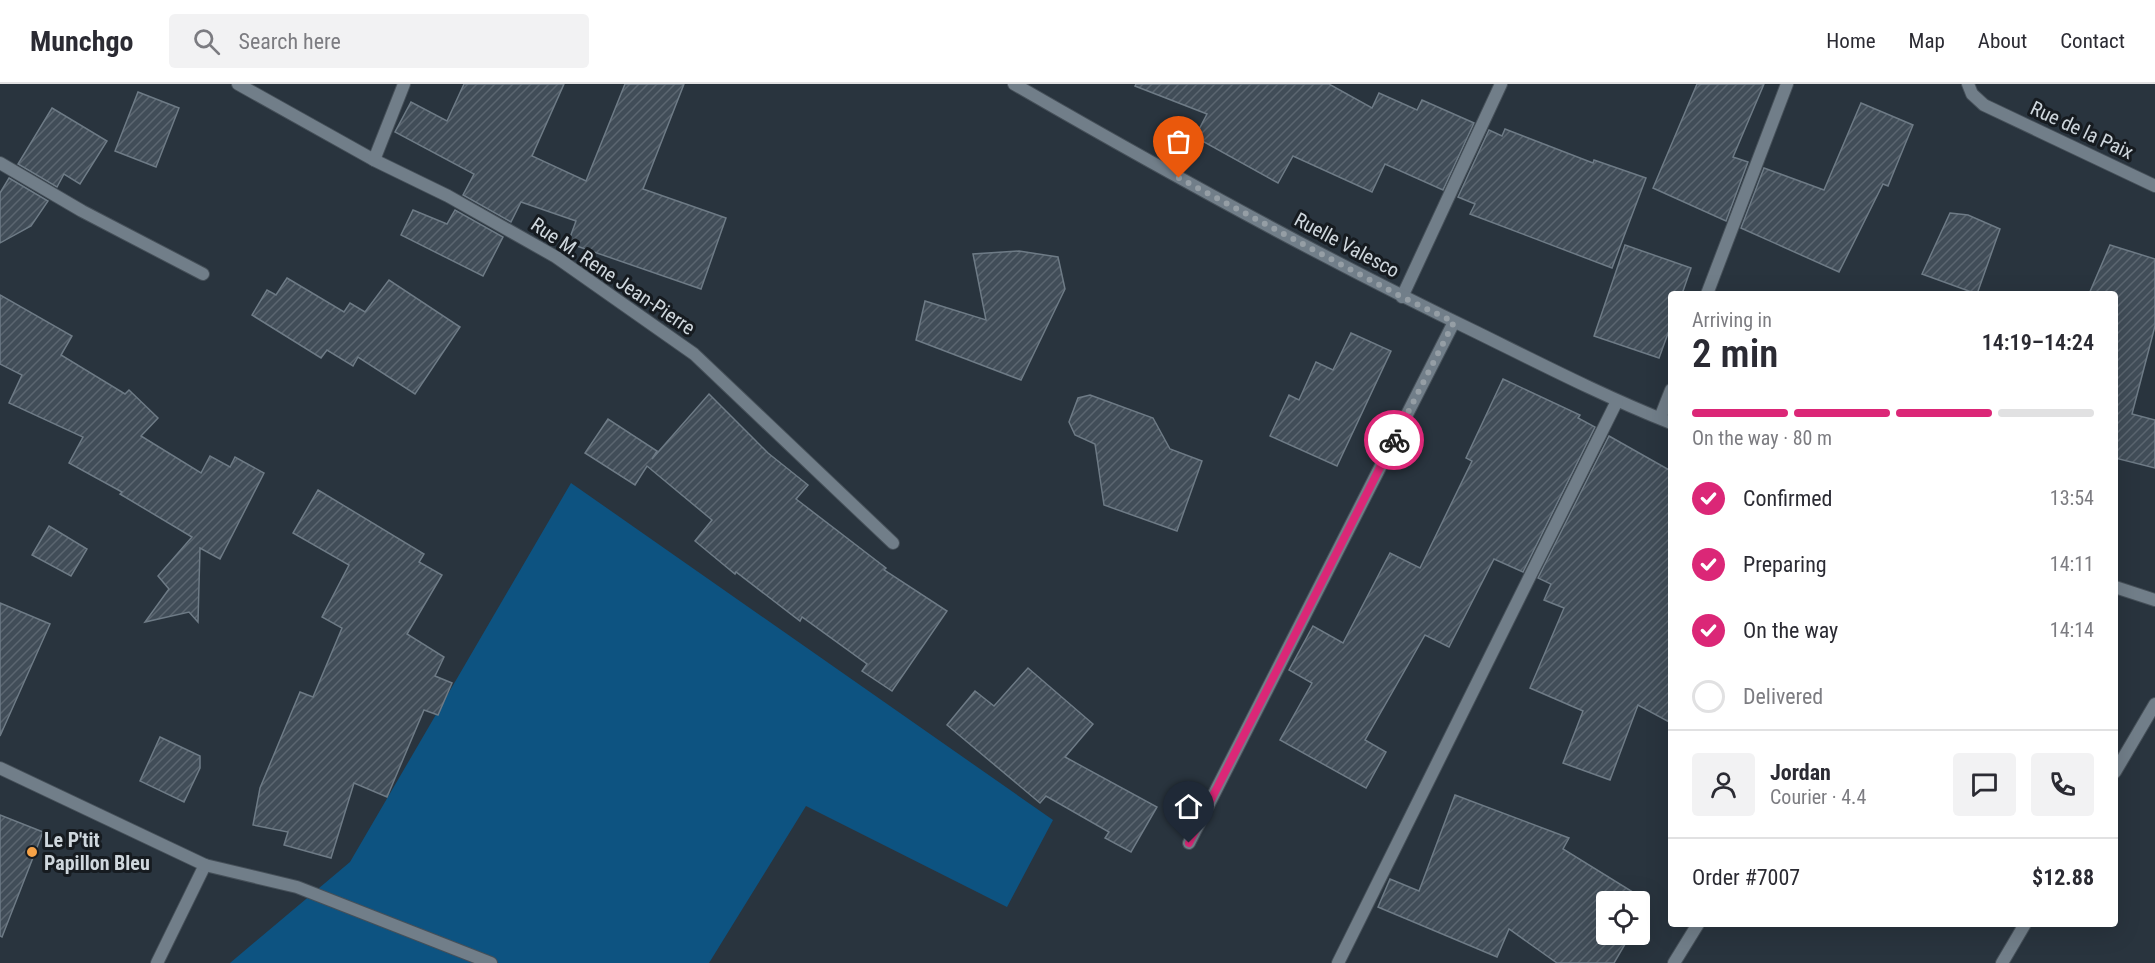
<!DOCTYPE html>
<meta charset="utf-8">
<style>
body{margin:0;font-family:"Roboto Condensed",sans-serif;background:#f2f2f3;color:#2b2b33;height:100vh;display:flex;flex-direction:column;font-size:22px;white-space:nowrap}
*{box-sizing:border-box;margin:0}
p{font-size:20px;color:#7c7c81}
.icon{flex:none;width:33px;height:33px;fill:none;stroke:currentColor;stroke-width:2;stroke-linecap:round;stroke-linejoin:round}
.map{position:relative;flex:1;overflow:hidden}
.panel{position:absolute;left:1668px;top:207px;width:450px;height:636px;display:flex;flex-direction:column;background:#fff;border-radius:6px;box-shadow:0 6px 24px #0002}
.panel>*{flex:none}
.fabs{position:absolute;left:1596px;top:807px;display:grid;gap:12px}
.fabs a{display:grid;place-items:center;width:54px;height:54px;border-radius:6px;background:#fff;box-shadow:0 6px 24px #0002;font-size:30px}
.pin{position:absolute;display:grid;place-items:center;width:51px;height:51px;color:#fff;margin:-62px -26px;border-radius:50% 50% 50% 0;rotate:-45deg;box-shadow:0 0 6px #0007}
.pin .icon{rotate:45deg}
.courier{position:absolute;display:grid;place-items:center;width:60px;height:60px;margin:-30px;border:4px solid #db2777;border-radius:50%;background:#fff;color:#222;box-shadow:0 2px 8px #0007}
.summary em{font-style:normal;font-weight:600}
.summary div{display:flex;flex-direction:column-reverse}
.summary{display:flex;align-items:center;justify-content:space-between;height:102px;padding:0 24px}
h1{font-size:39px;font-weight:600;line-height:45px}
.bar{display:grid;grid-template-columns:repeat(4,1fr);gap:9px 6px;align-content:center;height:72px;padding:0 24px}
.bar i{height:8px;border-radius:4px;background:#e1e1e2}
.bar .current{background:#db2777}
.bar p{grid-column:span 4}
.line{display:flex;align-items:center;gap:15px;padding:0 24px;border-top:2px solid #e1e1e2}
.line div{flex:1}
.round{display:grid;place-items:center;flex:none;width:63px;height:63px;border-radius:6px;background:#f2f2f3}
ol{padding:0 24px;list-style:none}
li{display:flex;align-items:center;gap:18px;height:66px}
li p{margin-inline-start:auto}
li .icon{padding:6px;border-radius:50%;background:#db2777;color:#fff;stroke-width:4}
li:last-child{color:#7c7c81}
li i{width:33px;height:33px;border:3px solid #e1e1e2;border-radius:50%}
header{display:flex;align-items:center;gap:36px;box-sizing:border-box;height:84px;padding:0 30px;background:#fff;border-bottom:2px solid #e1e1e2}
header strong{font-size:28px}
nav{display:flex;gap:33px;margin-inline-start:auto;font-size:21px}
.search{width:420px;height:54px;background:#f2f2f3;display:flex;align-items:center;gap:15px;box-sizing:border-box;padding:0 21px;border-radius:6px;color:#7c7c81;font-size:22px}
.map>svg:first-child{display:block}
.green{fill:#0d5381}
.building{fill:url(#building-hatch);stroke:#6e7b86;stroke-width:1.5}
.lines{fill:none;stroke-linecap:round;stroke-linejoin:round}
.lane-casing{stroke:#465059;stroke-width:14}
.street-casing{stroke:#465059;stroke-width:14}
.lane{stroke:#717e89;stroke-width:12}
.street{stroke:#717e89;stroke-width:12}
.done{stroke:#959ea5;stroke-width:6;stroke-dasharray:0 10.8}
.route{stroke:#db2777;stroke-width:8}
.poi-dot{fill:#f6a247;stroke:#161b20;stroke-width:2}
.labels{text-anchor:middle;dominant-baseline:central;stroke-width:6;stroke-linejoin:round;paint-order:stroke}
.street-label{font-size:20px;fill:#cfd7dd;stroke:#161b20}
.poi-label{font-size:20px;font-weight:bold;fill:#cfd7dd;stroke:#161b20;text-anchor:start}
</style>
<header>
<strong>Munchgo</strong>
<div class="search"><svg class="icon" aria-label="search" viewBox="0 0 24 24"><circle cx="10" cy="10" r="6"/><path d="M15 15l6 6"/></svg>Search here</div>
<nav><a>Home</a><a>Map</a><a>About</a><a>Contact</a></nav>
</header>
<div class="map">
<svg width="2155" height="879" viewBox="0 0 2155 879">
<defs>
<pattern id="building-hatch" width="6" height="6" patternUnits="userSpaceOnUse" patternTransform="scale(1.5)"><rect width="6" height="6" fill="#414d58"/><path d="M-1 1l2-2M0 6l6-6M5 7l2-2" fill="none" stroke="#5b6670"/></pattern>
</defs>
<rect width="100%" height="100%" fill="#29343e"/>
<polygon class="green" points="571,399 1053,736 1007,823 806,722 709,879 230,879 350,778"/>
<g class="building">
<polygon points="464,0 564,0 532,72 586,97 625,0 684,0 643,105 726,134 701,205 568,159 576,137 521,118 511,138 463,111 474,90 395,48 411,18 447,37"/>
<polygon points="1136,0 1329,0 1372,24 1379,9 1417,26 1422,16 1474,39 1443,106 1385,80 1372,108 1293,72 1278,99 1195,53 1207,30 1135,2"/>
<polygon points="1697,0 1764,0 1733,73 1748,78 1726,137 1653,104"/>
<polygon points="138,8 179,24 156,83 115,67"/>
<polygon points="1861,19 1913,41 1888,102 1883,100 1839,188 1741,144 1764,84 1824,106"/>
<polygon points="52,24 107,57 80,100 64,90 57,103 18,80"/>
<polygon points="1505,45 1593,79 1594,76 1646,94 1612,184 1470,130 1475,120 1458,113 1489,46 1502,52"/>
<polygon points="9,94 48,117 31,142 0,159 0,109"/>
<polygon points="413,126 447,140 455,126 503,153 483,192 401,151"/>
<polygon points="1950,129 1968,131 2000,145 1977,210 1922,190"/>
<polygon points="1625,161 1691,184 1682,210 1671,210 1671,241 1659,274 1594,252"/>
<polygon points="2110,161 2155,175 2155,242 2132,330 2155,336 2155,384 2115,374 2115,210 2089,210"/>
<polygon points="1019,167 1058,173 1065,205 1021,296 916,256 925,217 986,236 973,170"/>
<polygon points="287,194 344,228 350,219 365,228 389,196 460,243 415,310 358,273 353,282 327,266 321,274 252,231 267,206 276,211"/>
<polygon points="0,211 72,252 61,271 125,310 129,306 158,334 141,352 201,389 210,372 230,383 235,373 264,389 220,475 200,464 198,538 189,528 145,538 169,505 158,492 192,453 120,410 122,408 69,379 83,353 9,319 22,291 0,280"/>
<polygon points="1351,249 1391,267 1337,382 1270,352 1289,311 1299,316 1316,278 1333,286"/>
<polygon points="1503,295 1580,331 1578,334 1595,343 1523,488 1494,475 1449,563 1425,551 1365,656 1386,668 1366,704 1280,656 1312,599 1289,586 1313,542 1343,559 1390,469 1420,484 1472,377 1466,374"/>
<polygon points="709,310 768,369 808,401 796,415 886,484 884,486 947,527 892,607 862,587 867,580 802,533 800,537 736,488 735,490 695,457 712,436 647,382 635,401 585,369 608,335 657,367 652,375"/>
<polygon points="1090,311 1153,334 1170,365 1202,377 1177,447 1104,421 1095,360 1075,351 1069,338 1078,314"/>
<polygon points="1609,352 1671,387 1671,639 1638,621 1610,696 1563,679 1583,627 1530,604 1564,524 1544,516 1551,500 1538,494"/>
<polygon points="318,406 424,470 419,478 442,491 407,550 444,573 435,592 452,599 438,631 424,626 387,713 354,699 331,774 284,761 288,748 253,741 260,704 300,608 313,613 342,544 322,533 349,481 293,449"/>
<polygon points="49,442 87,465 71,492 32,471"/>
<polygon points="0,519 50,540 0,652"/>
<polygon points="1028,584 1093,640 1065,673 1157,723 1131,768 1105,754 1109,748 1046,712 1040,719 947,641 975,607 994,622"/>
<polygon points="160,653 200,672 200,684 184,718 140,697"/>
<polygon points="1455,711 1569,754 1563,765 1649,818 1640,834 1640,818 1606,818 1606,850 1631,850 1614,879 1557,879 1509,845 1497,873 1378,823 1390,795 1419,807"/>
<polygon points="0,731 43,748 2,853 0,852"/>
</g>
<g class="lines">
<defs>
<g id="lane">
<polyline points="1402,213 1501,0"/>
<polyline points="157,879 205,781"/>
</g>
<g id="street">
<polyline points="238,0 374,76 448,112 556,173 694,270 893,459"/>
<path d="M 1014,0 C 1166,88 1320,173 1478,249 C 1541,280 1605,313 1671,339"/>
<polyline points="1968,0 1972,10 1984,21 2155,102"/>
<polyline points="374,76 404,0"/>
<polyline points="0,79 82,127 203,190"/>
<polyline points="1707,210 1787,0"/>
<polyline points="1660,334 1671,306"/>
<polyline points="2115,503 2155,516"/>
<polyline points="0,684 205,781 297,803 491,879"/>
<polyline points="2115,688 2155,620"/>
<polyline points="1189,759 1454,238"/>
<polyline points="1338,879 1617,317"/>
<polyline points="1674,879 1698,840"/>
<polyline points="2002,879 2025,840"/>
</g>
</defs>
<use href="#lane" class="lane-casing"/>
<use href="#street" class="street-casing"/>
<use href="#lane" class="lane"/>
<use href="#street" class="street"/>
</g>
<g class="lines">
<polyline class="done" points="1179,94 1402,213 1454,238 1394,356"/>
<polyline class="route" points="1189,759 1394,356"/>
</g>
<circle class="poi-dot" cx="32" cy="768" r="6"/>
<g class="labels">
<g class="street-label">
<text transform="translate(2082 46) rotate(25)">Rue de la Paix</text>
<text transform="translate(1347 161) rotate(28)">Ruelle Valesco</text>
<text transform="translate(613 192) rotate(34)">Rue M. Rene Jean-Pierre</text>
</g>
<g class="poi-label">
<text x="44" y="756">Le P'tit<tspan x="44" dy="23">Papillon Bleu</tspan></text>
</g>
</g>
</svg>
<div class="fabs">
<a><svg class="icon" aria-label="locate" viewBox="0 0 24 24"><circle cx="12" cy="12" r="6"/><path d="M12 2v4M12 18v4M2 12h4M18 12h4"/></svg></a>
</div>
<div class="pin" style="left:1179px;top:94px;background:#ea580c"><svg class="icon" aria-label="bag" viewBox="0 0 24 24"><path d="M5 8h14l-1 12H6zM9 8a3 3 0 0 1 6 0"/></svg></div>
<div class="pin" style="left:1189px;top:759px;background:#1f2937"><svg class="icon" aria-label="home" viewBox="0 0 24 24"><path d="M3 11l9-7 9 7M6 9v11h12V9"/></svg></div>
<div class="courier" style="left:1394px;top:356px"><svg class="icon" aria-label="bike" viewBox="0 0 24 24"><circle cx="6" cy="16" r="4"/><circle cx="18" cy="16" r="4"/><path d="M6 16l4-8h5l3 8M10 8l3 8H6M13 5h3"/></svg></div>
<section class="panel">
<div class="summary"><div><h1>2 min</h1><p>Arriving in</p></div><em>14:19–14:24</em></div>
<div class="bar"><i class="current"></i><i class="current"></i><i class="current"></i><i></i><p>On the way · 80 m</p></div>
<ol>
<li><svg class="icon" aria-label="check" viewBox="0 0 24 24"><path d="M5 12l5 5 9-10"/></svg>Confirmed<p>13:54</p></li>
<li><svg class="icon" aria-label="check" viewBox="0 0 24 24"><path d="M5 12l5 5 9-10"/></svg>Preparing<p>14:11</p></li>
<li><svg class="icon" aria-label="check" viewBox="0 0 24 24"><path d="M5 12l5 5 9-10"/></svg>On the way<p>14:14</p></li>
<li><i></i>Delivered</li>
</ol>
<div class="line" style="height:108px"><a class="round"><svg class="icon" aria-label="person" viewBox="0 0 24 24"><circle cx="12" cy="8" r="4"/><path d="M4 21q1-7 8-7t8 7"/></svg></a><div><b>Jordan</b><p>Courier · 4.4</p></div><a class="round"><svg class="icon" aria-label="chat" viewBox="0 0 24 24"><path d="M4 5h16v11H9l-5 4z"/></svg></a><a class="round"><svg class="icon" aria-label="phone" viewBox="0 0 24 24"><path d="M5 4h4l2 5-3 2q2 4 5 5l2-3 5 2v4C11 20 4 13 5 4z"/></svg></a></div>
<div class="line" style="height:78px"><div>Order #7007</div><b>$12.88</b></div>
</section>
</div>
